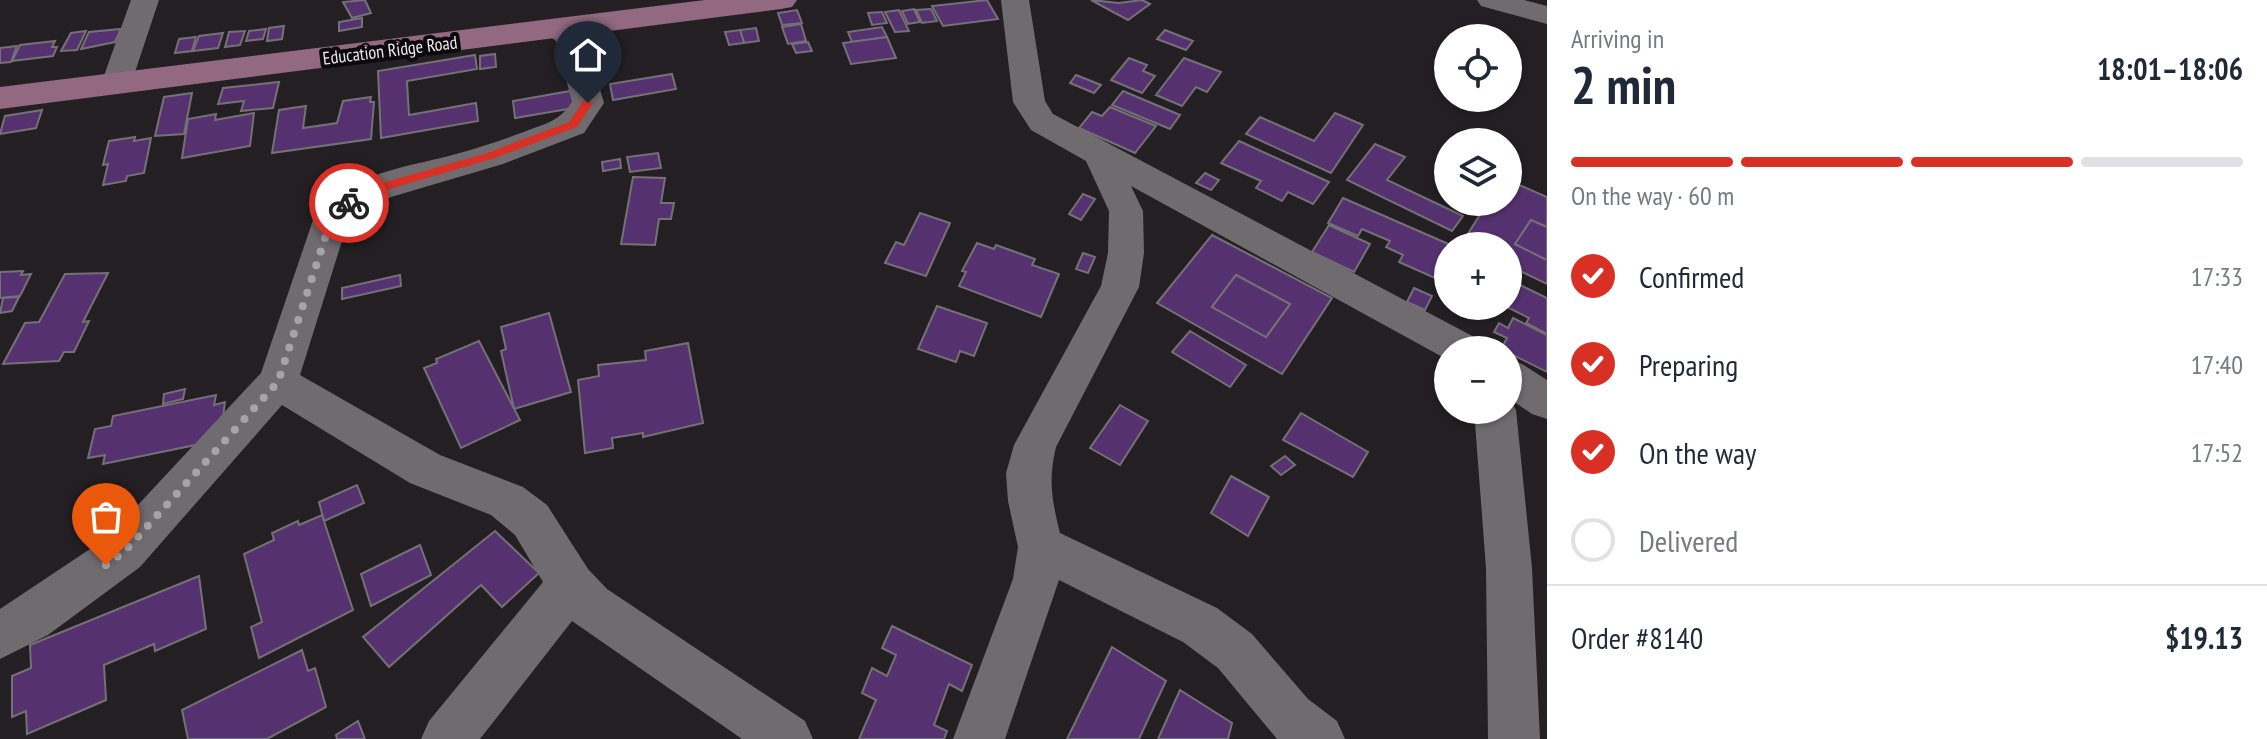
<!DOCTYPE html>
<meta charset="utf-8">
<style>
body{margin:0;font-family:"PT Sans Narrow",sans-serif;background:#f6f6f7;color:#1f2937;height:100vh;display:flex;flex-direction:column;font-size:30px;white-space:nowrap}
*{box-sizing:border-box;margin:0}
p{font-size:26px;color:#747a83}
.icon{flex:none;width:44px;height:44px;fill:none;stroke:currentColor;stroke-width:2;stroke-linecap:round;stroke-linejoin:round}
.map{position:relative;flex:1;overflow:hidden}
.sheet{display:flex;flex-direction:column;background:#fff;width:720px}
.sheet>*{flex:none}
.tools{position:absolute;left:1434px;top:24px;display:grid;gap:16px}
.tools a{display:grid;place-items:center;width:88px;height:88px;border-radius:50%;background:#fff;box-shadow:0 2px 6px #0004;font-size:40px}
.pin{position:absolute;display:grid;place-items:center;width:68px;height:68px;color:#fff;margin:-82px -34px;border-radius:50% 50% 50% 0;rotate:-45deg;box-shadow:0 0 8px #0007}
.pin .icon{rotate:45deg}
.courier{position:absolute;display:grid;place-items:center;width:80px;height:80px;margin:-40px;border:6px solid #d93025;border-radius:50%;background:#fff;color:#222;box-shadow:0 2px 10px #0007}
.overview em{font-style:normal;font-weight:700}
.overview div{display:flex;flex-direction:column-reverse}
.overview{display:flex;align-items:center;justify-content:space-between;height:136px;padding:0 24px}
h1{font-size:52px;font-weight:700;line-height:60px}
.bar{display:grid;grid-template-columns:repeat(4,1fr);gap:12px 8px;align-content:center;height:96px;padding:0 24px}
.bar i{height:10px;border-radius:6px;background:#e0e1e3}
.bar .on{background:#d93025}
.bar p{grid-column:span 4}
.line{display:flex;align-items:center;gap:20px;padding:0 24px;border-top:2px solid #e0e1e3}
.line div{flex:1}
ol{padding:0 24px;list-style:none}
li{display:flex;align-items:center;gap:24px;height:88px}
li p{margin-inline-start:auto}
li .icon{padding:8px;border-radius:50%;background:#d93025;color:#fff;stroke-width:4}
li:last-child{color:#747a83}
li i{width:44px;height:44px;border:4px solid #e0e1e3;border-radius:50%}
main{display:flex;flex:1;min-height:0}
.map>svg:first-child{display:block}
.building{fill:#55326f;stroke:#747176;stroke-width:2;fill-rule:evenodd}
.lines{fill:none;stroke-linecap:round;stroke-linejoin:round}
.minor{fill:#6f6b6f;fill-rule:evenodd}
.major{fill:#936981;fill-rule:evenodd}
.route{fill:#d93025}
.done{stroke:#a7a4a7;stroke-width:8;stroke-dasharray:0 14.4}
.labels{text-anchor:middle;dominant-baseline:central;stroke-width:8;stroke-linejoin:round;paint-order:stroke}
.far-street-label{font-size:18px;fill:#eeebee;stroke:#0b090b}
</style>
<main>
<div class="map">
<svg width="1547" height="739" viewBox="0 0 1547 739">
<rect width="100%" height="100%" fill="#231f22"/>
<g class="building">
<polygon points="365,0 371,13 352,18 343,2"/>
<polygon points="987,0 998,19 943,26 932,6"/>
<polygon points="1091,0 1119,3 1142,0 1150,4 1128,20"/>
<polygon points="914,9 920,22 908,24 902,11"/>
<polygon points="931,9 937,21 922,23 916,10"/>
<polygon points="797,10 802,23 782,25 778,13"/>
<polygon points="899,10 909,31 895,32 885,12"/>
<polygon points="882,12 887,23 872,25 868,13"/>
<polygon points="362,18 362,27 339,31 339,22"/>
<polygon points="801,24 806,41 788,44 782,27"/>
<polygon points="284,26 282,39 267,41 269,28"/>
<polygon points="882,27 887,37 852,42 848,32"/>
<polygon points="756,28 759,41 744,43 740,30"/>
<polygon points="121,29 115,42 81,49 89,32"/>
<polygon points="266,29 263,39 246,41 249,31"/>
<polygon points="740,30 744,43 729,45 725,32"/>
<polygon points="1165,30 1193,41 1186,50 1157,39"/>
<polygon points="86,31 77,50 61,51 71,33"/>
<polygon points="245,31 240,45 225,47 229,32"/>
<polygon points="223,33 218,48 193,51 199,36"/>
<polygon points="196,37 192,51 175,53 179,39"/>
<polygon points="887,37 896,58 851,64 843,43"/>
<polygon points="55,41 52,47 57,47 53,56 12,61 20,45"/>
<polygon points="808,42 812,51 796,53 792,44"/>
<polygon points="17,46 11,62 0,63 0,48"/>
<polygon points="495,54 496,67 480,69 480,56"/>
<polygon points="475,55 477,69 407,81 409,115 476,103 478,121 381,138 378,71"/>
<polygon points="1129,58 1147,65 1143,71 1155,76 1142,93 1111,80"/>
<polygon points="1184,58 1221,72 1207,92 1196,87 1182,106 1156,95"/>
<polygon points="672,74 676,89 613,100 610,84"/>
<polygon points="1076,75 1101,85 1094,93 1070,83"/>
<polygon points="279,82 273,108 241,111 244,101 218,104 223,88"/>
<polygon points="576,90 580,107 515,118 513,101"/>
<polygon points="1123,91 1180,115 1170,129 1112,105"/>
<polygon points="192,93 184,134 155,136 164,97"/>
<polygon points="371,97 370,102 374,102 371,139 272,153 279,110 306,106 303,128 337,123 343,101"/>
<polygon points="1110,107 1156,126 1135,153 1079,128 1092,112 1102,116"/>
<polygon points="42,110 36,128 0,134 5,116"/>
<polygon points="254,113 250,146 182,158 188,119 216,114 215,120"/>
<polygon points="1335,113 1363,125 1331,173 1246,134 1260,117 1314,141"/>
<polygon points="135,137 134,141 151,138 144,173 127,176 126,181 103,185 108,164 103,165 109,141"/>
<polygon points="1239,141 1329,182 1313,204 1288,192 1282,201 1256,188 1261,181 1221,163"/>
<polygon points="1375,144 1405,157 1387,180 1463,216 1452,231 1347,180"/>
<polygon points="658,153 661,168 630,172 627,157"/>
<polygon points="620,159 621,168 603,171 602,162"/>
<polygon points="1205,173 1219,180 1211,190 1196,183"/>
<polygon points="633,177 665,178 661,203 674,203 671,219 659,219 655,245 621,244"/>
<polygon points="1508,180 1547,197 1547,227 1531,220 1515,244 1547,260 1547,284 1508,265 1508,246 1468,246 1462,243 1488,202 1508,202"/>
<polygon points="1083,194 1095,199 1081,220 1069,214"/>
<polygon points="1343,198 1453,246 1448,246 1448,256 1437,279 1399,262 1403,255 1386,247 1390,241 1362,229 1358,236 1328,223"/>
<polygon points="920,213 950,223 926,276 885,263 896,242 904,245"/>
<polygon points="1531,220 1547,227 1547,260 1515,244"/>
<polygon points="1329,225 1370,244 1354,272 1312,252"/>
<path d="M 1212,235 L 1332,298 L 1282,374 L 1157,303 ZM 1236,275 L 1290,304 L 1266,337 L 1212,307 Z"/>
<polygon points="977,243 994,249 996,245 1035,259 1032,265 1059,274 1041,317 959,286 966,272 962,271"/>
<polygon points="1083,253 1095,257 1088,273 1076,269"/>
<polygon points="23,271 21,275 31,274 20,296 0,298 0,272"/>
<polygon points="108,273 83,322 89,321 74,352 64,352 59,361 3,364 25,323 39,322 65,274"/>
<polygon points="400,275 401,286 342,299 342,288"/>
<polygon points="1236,275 1290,304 1266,337 1212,307"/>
<polygon points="1508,279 1547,298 1547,334 1526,323 1529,318 1505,306 1508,306"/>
<polygon points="1414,288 1432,296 1425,310 1407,302"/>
<polygon points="19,297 12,311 0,313 3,298"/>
<polygon points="937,306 987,323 974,356 960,351 956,362 918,349"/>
<polygon points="549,313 571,392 514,409 501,351 506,349 501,327"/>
<polygon points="1513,318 1547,335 1547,372 1501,349 1507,338 1494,332 1499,323 1508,328"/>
<polygon points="1190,331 1246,365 1230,387 1172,352"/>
<polygon points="479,341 520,420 461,448 424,368 437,363 436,359"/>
<polygon points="688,343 703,423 643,437 643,433 612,438 613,448 585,453 578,380 599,376 598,365 646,360 645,351"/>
<polygon points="185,389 183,399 163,404 164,394"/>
<polygon points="216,395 214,405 225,402 222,424 210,442 103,464 105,455 88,458 95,429 111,426 113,416"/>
<polygon points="1120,405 1148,421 1120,465 1090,448"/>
<polygon points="1301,413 1368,452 1353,477 1283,440"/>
<polygon points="1285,456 1295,465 1281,475 1271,466"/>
<polygon points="1231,476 1269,497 1248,536 1211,513"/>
<polygon points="357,485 364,503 324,521 319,502"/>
<polygon points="322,515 353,610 259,658 251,627 262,622 244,554 274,540 272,533 298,521 299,525"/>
<polygon points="495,531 539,573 502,607 481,585 389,667 363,637"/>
<polygon points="420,545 431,575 371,606 361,574"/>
<polygon points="199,576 206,629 155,651 154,644 104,665 106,700 27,734 26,711 12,717 12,676 31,668 30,645"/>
<polygon points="892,626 972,665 962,691 949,684 934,725 947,731 944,739 859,739 876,700 862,693 872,668 887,676 896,655 882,648"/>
<polygon points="1112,647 1166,681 1139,739 1067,739"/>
<polygon points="302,650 308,671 315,668 326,707 267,739 188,739 182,710"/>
<polygon points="1180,690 1232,723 1228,739 1158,739"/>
<polygon points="358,721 365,739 337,739 336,735"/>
</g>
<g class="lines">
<g class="minor">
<polygon points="131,0 159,0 131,84 127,91 116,94 105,91 101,84"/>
<path d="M 1001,0 L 1029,0 L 1045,101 L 1053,114 L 1478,339 L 1484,350 L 1448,350 L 1448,360 L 1131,186 L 1143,211 L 1144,253 L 1139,287 L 1056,447 C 1048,480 1052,501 1060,533 L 1217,608 L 1252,634 L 1308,699 L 1337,721 L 1345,739 L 1277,739 L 1218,668 L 1183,642 L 1059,580 L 1005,739 L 953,739 L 1013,579 L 1018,547 L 1008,501 L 1006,473 L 1014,445 L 1101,286 L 1108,253 L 1109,211 L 1086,161 L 1031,130 L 1013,102 Z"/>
<polygon points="1477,0 1524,0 1547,6 1547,24 1481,6"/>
<path d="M 557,21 L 579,30 L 584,36 L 604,103 L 584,133 L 503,164 L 391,197 L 365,210 L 347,225 L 300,375 L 440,455 L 523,487 L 547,505 L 588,569 L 607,589 L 805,721 L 813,739 L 742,739 L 572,621 L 480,739 L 421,739 L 429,721 L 543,582 L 515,535 L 491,515 L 410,483 L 282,405 L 140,567 L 48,635 L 0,659 L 0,609 L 108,537 L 261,373 L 313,220 C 339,174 410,167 456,154 C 478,148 499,141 521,133 C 543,124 558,123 572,102 L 556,41 L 542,30 L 547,24 Z"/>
<polygon points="1508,359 1522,364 1547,380 1547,419 1532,414 1510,399 1516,410 1532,568 1540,739 1488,739 1486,568 1474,410 1508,410"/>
</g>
<polygon class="major" points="705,0 797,0 792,7 781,9 0,109 0,87"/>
</g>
<polygon class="route" points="584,100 593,103 577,127 495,158 383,191 353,206 343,203 375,185 487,153 569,122"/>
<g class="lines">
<polyline class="done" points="106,565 124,552 278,382 331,220 349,203"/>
</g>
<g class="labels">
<g class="far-street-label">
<text transform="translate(390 50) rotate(-7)">Education Ridge Road</text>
</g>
</g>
</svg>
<div class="tools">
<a><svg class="icon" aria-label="locate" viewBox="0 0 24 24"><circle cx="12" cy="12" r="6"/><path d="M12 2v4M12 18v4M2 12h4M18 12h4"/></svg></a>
<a><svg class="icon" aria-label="layers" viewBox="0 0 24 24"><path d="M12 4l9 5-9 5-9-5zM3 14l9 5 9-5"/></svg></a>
<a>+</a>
<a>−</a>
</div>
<div class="pin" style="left:106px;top:565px;background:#ea580c"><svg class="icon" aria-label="bag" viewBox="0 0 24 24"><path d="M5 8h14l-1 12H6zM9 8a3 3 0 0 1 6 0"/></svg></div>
<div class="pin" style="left:588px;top:103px;background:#1f2937"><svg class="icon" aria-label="home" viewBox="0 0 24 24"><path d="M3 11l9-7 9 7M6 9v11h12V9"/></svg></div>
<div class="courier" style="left:349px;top:203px"><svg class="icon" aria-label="bike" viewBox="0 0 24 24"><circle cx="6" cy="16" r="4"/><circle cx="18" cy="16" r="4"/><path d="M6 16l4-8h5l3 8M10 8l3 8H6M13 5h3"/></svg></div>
</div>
<section class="sheet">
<div class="overview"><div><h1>2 min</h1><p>Arriving in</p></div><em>18:01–18:06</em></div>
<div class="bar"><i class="on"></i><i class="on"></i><i class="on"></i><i></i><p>On the way · 60 m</p></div>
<ol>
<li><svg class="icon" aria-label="check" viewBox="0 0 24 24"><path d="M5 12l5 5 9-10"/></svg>Confirmed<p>17:33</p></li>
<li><svg class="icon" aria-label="check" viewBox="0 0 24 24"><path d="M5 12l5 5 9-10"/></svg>Preparing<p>17:40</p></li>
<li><svg class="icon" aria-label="check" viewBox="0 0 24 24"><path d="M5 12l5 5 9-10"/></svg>On the way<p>17:52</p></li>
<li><i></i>Delivered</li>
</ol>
<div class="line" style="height:104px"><div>Order #8140</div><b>$19.13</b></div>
</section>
</main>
